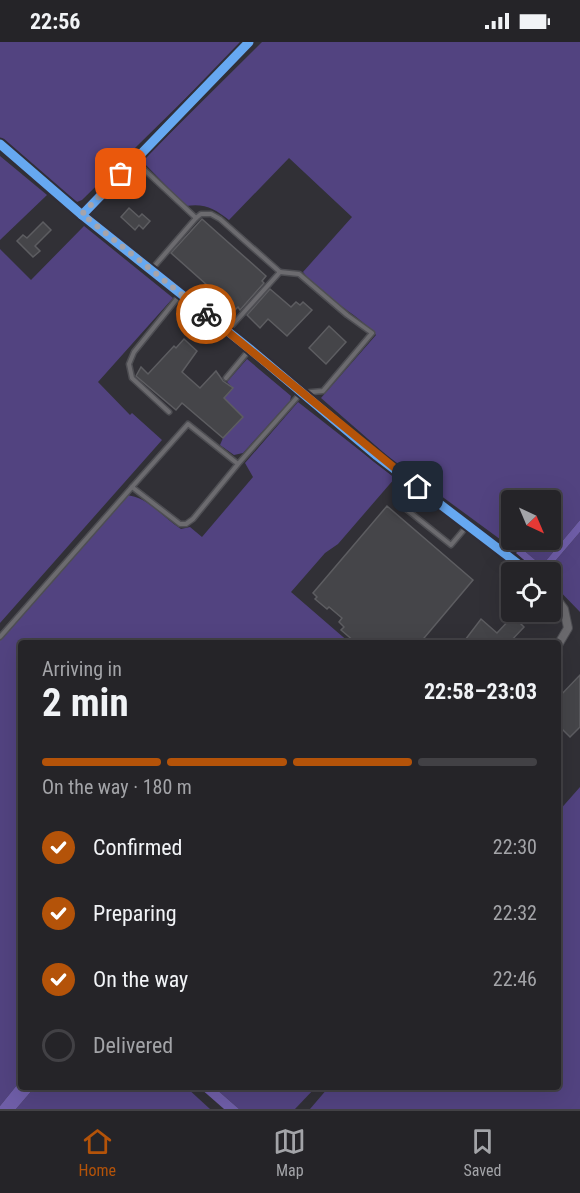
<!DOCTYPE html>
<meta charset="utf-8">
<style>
body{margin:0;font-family:"Roboto Condensed",sans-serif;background:#2d2c30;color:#f1f3f6;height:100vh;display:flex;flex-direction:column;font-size:22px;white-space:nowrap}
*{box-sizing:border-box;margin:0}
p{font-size:20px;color:#a3a4a8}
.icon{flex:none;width:33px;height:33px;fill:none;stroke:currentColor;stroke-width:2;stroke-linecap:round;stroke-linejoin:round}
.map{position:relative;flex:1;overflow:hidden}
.side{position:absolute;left:18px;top:598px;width:543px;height:450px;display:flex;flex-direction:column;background:#252428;border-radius:6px;box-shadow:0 6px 24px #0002,0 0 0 2px #424145}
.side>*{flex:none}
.needle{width:39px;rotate:136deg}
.fabs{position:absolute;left:501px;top:448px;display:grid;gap:12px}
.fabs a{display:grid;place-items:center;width:60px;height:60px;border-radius:6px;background:#252428;box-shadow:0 6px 24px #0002,0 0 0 2px #424145;font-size:30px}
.pin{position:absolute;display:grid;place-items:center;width:51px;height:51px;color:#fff;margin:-26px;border-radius:12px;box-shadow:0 3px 9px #0006}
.courier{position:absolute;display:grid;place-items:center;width:60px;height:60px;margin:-30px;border:4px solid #b45309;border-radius:50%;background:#fff;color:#222;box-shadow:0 2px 8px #0007}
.head em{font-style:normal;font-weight:700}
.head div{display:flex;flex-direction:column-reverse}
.head{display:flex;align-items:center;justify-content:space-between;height:102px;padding:0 24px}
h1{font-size:39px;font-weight:700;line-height:45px}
.bar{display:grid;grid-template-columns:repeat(4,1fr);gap:9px 6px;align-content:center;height:72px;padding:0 24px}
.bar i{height:8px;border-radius:4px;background:#424145}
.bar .current{background:#b45309}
.bar p{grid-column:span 4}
ol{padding:0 24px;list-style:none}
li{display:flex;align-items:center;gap:18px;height:66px}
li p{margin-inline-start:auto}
li .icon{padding:6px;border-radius:50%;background:#b45309;color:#fff;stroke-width:4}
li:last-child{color:#a3a4a8}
li i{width:33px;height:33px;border:3px solid #424145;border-radius:50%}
.status{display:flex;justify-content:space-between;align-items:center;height:42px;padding:0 30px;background:#252428;direction:ltr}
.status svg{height:16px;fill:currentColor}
.tab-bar{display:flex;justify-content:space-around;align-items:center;height:84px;border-top:2px solid #424145;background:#252428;font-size:16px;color:#a3a4a8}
.tab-bar a{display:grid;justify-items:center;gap:3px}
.tab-bar .current{color:#b45309}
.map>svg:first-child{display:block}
.green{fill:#524380;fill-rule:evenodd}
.water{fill:#6f5ea8}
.building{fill:#454549;stroke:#5d5d61;stroke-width:1.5}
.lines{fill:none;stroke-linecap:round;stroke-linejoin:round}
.lane-casing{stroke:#4e4e53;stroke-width:7}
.street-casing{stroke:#4e4e53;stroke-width:10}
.lane{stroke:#6c6b6f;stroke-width:4}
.street{stroke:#6c6b6f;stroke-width:8}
.cycleway-casing{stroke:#302e38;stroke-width:13}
.cycleway{stroke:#66a8f1;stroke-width:9}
.done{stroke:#a5a4ab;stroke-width:6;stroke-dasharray:0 10.8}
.route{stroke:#b45309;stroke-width:8}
</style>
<div class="status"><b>22:56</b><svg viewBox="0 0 49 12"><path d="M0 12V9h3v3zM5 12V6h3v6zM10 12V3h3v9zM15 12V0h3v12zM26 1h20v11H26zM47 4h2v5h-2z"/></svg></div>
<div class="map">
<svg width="580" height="1067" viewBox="0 0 580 1067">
<rect width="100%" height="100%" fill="#313036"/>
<g class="green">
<polygon points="0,0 243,0 82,158 77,160 48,139 0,97"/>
<path d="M 262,0 L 580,0 L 580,478 L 544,521 L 540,522 L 521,506 L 516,509 L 391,417 L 321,356 L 376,293 C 355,269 322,256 303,230 L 352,175 L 289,116 L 229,178 C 215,167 205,161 186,164 L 142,119 ZM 512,459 L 550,459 L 550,498 L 512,498 Z"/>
<polygon points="0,114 47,153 0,198"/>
<polygon points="84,184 173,256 98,340 130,373 132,371 162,398 0,581 0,207 31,238"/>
<polygon points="247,317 291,354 290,359 243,411 234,413 220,403 223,396 243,375 224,356 233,346 227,340"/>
<path d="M 298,360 L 395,436 L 338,502 L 325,511 L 291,550 L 350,601 L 21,602 L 21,1038 L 0,1064 L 0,597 L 126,453 C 149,455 163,476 181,487 L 190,485 L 202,495 L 253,435 L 245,421 Z"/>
<polygon points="580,490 580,570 551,540 550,531 545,531"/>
<polygon points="580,745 580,1067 310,1067 328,1046 558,1046 558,770"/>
<polygon points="34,1046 187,1046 210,1067 16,1067"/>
<polygon points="215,1046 315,1046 295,1067 239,1067"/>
</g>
<g class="water">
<polygon points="580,478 580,490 545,531 539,531 516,511 521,506 540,522 544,521"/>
<polygon points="21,1038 21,1046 34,1046 16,1067 0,1067 0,1064"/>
<polygon points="200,1046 215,1046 239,1067 224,1067"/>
</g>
<g class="building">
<polygon points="129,166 139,175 142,172 150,179 143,187 139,183 135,188 121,175"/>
<polygon points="202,177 266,234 262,239 264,241 240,268 238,265 235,268 171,211"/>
<polygon points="43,180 51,188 35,204 40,209 33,215 17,199 23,193 27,196"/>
<polygon points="270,247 291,265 296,260 300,263 303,260 312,268 287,294 268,277 260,286 247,273"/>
<polygon points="329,284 346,300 326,322 309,306"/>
<polygon points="184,297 197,309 182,330 200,346 216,329 223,339 233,346 224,356 243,375 223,396 182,361 176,368 136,334 141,325 148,332 174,304 176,306"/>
<polygon points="387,464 473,538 419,602 364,602 358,597 355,600 341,588 344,585 339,580 342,576 329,565 327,567 315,557 317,555 313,551"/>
<polygon points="513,574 524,585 508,602 462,602 481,577 497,591"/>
<polygon points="580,633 580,685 570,695 558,683 558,656"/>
</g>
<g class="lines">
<defs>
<g id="lane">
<polyline points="135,119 196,176 151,228"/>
<polyline points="196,176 201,172 211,172 220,177 280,230 228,288"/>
<polyline points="226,336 250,307"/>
<polyline points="169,370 132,336 129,322 134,310 180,253"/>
<polyline points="238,422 193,477 186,482 180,482 132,445 188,382 238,422 301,351 323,349 372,291 347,273 299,232 280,230"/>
<polyline points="418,446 406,467 451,503 467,484"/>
<polyline points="0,595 132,445"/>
</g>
<g id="street">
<polyline points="0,102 82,173 250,307 377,414 530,531"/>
<polyline points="82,173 249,0"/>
<polyline points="550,548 564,567 568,586 558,603"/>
</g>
</defs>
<use href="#lane" class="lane-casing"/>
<use href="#street" class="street-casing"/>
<use href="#lane" class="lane"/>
<use href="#street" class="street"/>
<defs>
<g id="cycleway">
<polyline points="0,102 82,173 250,307 377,414 530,531"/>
<polyline points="82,173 249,0"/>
</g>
</defs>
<use href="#cycleway" class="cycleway-casing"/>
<use href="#cycleway" class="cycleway"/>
</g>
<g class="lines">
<polyline class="done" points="121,132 82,172 206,272"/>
<polyline class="route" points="206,272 418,445"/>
</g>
</svg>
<div class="fabs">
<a><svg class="needle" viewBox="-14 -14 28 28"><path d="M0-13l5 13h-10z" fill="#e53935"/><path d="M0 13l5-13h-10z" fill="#a3a4a8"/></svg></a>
<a><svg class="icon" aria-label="locate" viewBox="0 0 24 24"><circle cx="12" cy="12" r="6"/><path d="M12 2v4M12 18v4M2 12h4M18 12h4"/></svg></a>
</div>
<div class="pin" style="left:121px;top:132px;background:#ea580c"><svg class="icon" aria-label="bag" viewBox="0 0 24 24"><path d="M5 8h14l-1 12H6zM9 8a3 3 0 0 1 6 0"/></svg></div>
<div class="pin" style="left:418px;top:445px;background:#1f2937"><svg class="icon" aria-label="home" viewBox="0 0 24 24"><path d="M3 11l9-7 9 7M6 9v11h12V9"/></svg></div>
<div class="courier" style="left:206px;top:272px"><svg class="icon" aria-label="bike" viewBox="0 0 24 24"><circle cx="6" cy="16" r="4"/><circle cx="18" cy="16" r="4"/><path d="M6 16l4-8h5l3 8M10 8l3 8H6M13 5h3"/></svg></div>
<section class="side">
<div class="head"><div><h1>2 min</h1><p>Arriving in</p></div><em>22:58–23:03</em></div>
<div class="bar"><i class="current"></i><i class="current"></i><i class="current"></i><i></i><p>On the way · 180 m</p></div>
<ol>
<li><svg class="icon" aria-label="check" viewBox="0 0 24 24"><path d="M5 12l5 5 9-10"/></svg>Confirmed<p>22:30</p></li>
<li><svg class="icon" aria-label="check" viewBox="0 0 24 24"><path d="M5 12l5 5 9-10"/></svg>Preparing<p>22:32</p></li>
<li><svg class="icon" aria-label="check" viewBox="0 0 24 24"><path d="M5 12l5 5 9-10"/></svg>On the way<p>22:46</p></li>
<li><i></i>Delivered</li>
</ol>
</section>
</div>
<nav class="tab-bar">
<a class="current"><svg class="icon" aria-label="home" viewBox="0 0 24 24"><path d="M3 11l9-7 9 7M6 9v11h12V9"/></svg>Home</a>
<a><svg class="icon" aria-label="map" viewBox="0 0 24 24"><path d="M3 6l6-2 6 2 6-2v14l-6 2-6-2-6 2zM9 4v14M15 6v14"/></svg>Map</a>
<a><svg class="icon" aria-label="saved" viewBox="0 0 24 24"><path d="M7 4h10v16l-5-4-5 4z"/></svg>Saved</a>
</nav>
